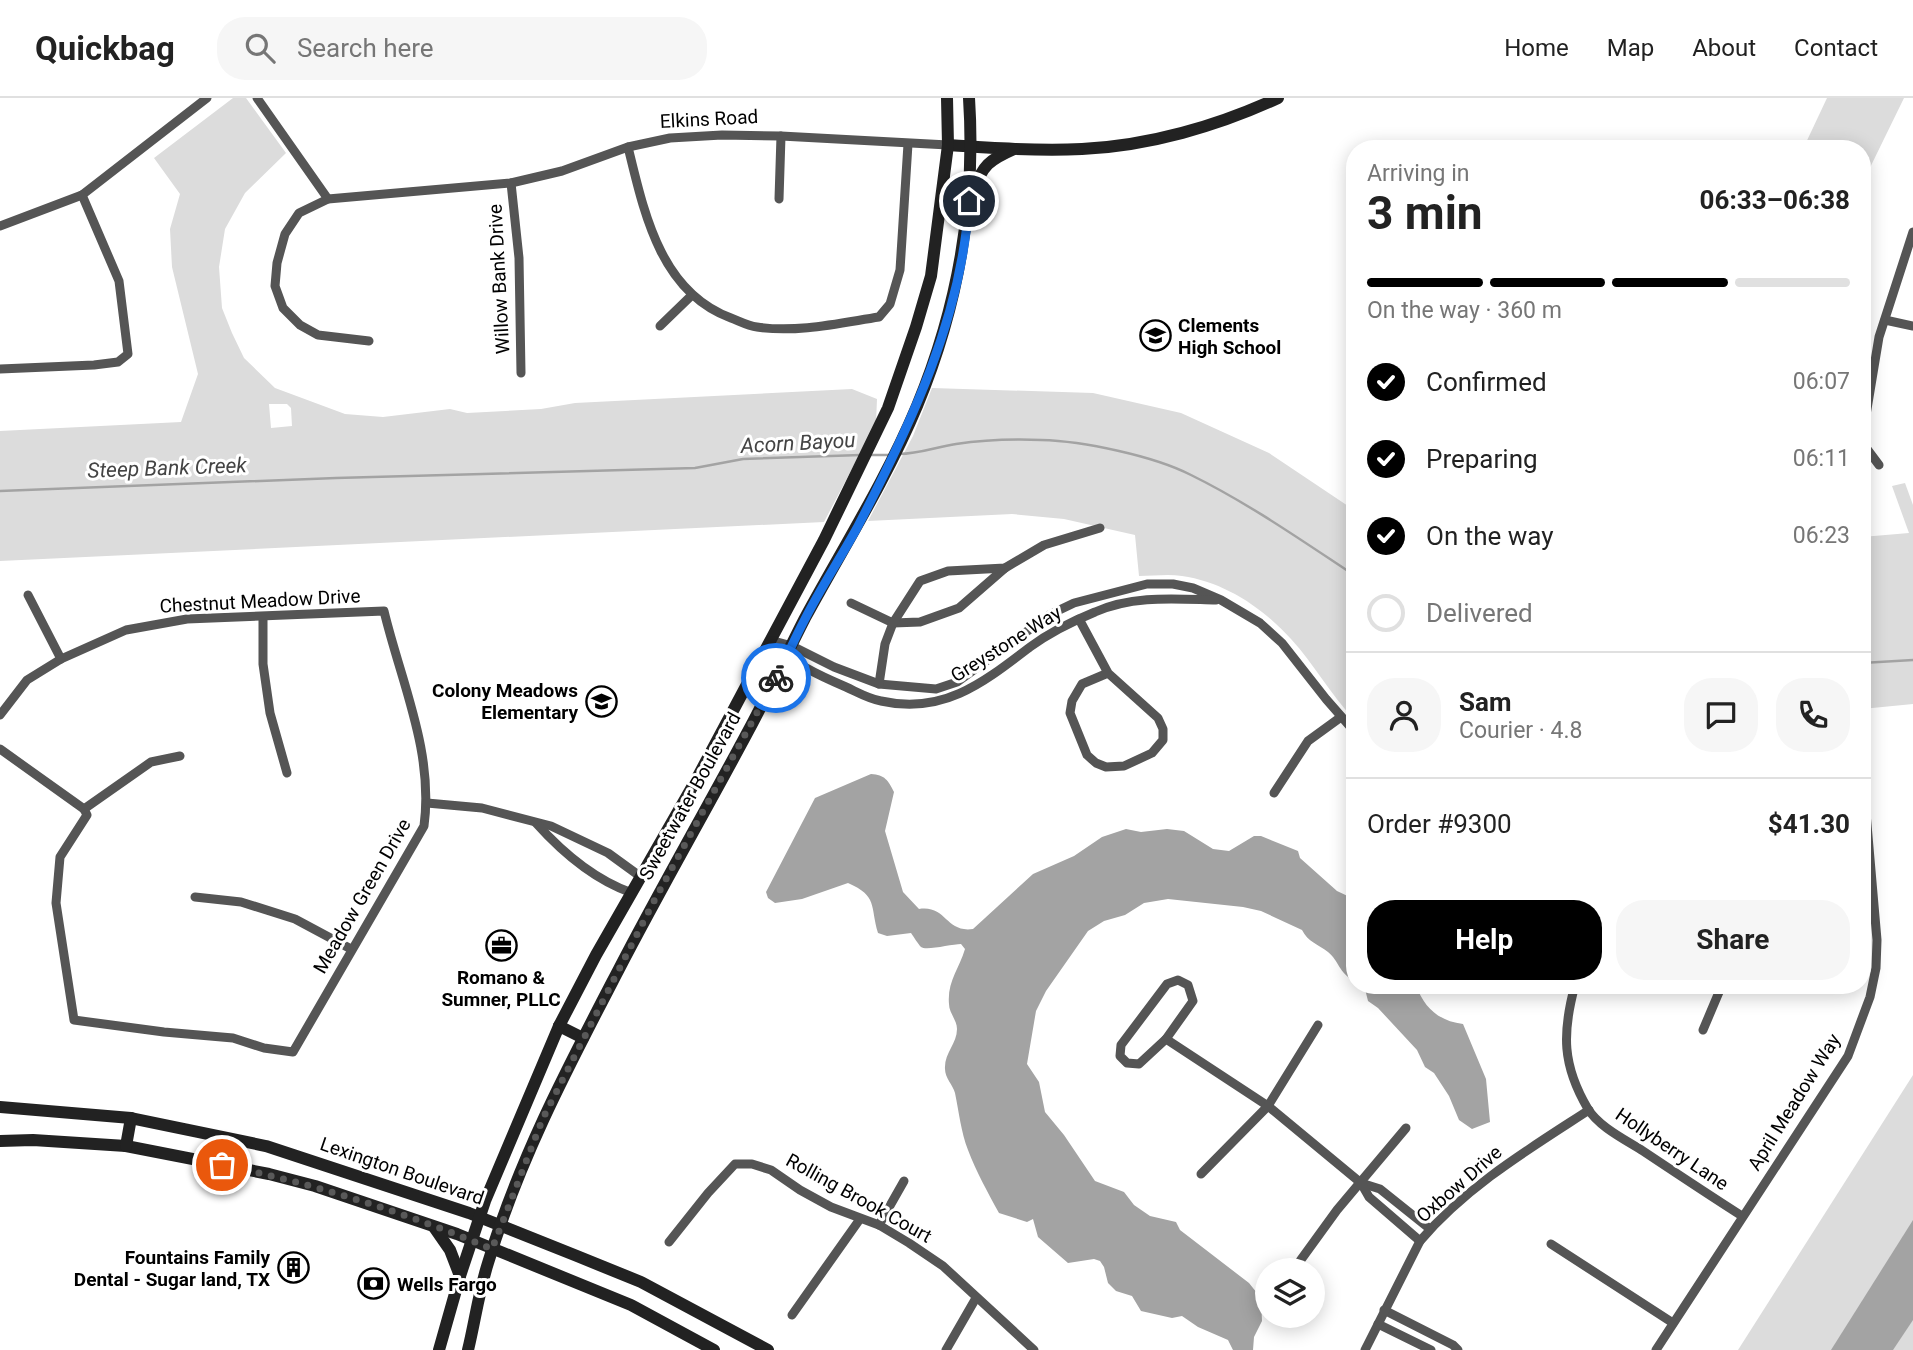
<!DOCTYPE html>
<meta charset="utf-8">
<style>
body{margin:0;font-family:Roboto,sans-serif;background:#f6f6f6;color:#222;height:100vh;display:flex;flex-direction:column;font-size:26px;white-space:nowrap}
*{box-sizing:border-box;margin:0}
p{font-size:23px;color:#767676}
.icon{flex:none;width:38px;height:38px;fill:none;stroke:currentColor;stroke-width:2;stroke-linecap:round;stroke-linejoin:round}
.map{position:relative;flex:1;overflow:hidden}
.panel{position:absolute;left:1346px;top:42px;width:525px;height:854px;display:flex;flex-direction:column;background:#fff;border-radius:28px;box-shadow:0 4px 18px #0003}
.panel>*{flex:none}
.tools{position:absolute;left:1255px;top:1160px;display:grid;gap:14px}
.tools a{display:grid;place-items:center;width:70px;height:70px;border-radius:50%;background:#fff;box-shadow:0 4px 18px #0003;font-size:35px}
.pin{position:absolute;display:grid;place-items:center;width:60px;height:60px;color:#fff;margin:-30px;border:4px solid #fff;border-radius:50%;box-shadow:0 2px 7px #0007}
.courier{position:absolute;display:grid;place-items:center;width:70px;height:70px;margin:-35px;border:5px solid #1a73e8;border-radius:50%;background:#fff;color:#222;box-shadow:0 2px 9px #0007}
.summary em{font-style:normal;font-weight:700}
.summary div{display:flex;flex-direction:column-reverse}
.summary{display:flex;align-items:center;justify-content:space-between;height:119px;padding:0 21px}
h1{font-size:46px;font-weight:700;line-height:52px}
.bar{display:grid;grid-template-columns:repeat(4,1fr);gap:10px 7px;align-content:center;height:84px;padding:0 21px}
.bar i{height:9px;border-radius:5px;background:#e0e0e0}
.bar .current{background:#000}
.bar p{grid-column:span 4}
.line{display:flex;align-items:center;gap:18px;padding:0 21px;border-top:2px solid #e0e0e0}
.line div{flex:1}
.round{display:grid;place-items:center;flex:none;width:74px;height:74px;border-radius:28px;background:#f6f6f6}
ol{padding:0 21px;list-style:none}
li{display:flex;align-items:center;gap:21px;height:77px}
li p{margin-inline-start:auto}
li .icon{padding:7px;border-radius:50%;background:#000;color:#fff;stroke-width:4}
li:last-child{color:#767676}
li i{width:38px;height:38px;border:4px solid #e0e0e0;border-radius:50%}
.action{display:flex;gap:14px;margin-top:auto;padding:14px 21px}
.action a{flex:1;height:80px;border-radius:28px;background:#000;color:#fff;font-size:28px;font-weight:700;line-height:80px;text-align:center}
.action a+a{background:#f6f6f6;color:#222}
header{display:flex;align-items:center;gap:42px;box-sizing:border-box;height:98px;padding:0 35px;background:#fff;border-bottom:2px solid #e0e0e0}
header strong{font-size:33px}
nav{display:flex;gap:38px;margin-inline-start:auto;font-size:24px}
.search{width:490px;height:63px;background:#f6f6f6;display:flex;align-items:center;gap:18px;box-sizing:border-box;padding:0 24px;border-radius:28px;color:#767676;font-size:26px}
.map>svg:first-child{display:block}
.green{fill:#dcdcdc;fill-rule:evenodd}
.water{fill:#a3a3a3}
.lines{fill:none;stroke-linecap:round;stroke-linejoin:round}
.stream{stroke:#a3a3a3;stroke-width:2.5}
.street{stroke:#555;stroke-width:9}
.secondary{stroke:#222;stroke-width:12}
.done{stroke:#595959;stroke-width:7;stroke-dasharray:0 12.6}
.route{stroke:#1a73e8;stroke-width:9}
.labels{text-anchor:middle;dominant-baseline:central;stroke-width:6;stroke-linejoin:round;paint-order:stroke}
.street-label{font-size:19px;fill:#000;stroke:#fff}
.poi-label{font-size:19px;font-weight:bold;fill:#000;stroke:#fff;text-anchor:start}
.water-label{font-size:21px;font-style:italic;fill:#444;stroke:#fff}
</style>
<header>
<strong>Quickbag</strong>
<div class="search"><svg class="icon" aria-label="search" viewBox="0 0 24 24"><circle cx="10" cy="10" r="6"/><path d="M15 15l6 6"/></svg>Search here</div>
<nav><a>Home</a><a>Map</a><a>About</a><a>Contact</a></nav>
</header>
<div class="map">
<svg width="1913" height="1252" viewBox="0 0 1913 1252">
<rect width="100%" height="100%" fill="#fff"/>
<g class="green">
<path d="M 233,0 L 246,0 L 286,55 L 245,95 L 225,131 L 219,169 L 222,210 L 232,235 L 244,260 L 275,290 L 345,316 L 383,319 L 450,311 L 467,315 L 541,311 L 575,305 L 852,291 L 877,301 L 876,325 L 824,424 L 0,463 L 0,333 L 181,324 L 198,276 L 172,169 L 170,131 L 180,96 L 154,60 ZM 269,306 L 287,306 L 291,310 L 292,328 L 271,330 Z"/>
<polygon points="1827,0 1904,0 1862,86 1862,51 1803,51"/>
<path d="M 932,290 L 1093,295 L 1181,315 L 1269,355 L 1354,412 L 1354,621 C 1330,596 1314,566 1291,541 C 1262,509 1224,484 1182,478 C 1168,476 1153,478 1139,478 L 1135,437 L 1064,421 L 1012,416 L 868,423 L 913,338 Z"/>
<polygon points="1905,385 1913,407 1913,606 1862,611 1862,439 1909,435 1892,388"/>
<polygon points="1913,977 1913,1252 1738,1252"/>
</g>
<g class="water">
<path d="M 871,676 C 885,677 888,682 894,694 L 885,733 L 903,794 L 919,811 C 947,807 945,835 973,831 L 1033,776 L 1074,758 L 1102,739 L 1126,731 L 1141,734 L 1167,731 L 1184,733 L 1213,751 L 1229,753 L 1254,738 L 1261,738 L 1298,753 L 1300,760 L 1337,793 L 1354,801 L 1354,883 C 1339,875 1339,863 1328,854 C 1318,846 1308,844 1302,832 L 1261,813 L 1243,809 L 1168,801 L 1144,805 L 1125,817 L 1104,823 L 1088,833 L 1046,893 L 1036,913 L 1027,966 L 1039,984 L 1045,1014 L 1064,1037 L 1095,1083 L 1124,1094 L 1134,1107 L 1150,1118 L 1176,1124 L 1180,1132 L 1249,1185 L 1261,1200 L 1262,1223 L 1254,1239 L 1253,1252 L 1233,1252 L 1228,1242 L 1198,1229 L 1182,1218 L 1172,1220 L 1141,1213 L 1132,1198 L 1116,1193 L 1108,1185 L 1104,1169 L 1100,1163 L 1094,1161 L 1068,1165 L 1038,1139 L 1033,1121 L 1027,1124 L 999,1115 C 988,1095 976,1073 968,1052 C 961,1034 959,1014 955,995 C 953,987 945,980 945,971 C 944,955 957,946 957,931 C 957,922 949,915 949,906 C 947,884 959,871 965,851 L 961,846 C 952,846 926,853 921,849 C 918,846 914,839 911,835 L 887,838 L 878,835 C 870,808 878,798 848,785 L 802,801 L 775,805 L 768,800 L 766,794 L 815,700 Z"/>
<path d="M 1364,887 L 1416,887 C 1424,910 1439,923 1463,926 L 1486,981 L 1490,1024 L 1472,1031 L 1459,1022 L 1449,998 L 1434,975 L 1425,969 L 1417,952 L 1378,910 L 1368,903 Z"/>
<polygon points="1913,1122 1913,1222 1893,1252 1831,1252"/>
</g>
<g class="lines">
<g class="stream">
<path d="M 899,356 C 919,356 936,349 956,346 C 983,342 1014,341 1041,342 C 1083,343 1154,358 1191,377 C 1248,405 1301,442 1354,477"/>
<polyline points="871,357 889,357"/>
<polyline points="0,393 336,380 695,370 743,361 861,357"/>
<polyline points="1862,565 1913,562"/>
</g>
<g class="street">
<polyline points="257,0 328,101"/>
<path d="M 628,49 C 644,114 660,194 731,220 C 739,223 748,228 757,229 C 797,235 840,225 879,219 L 890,206 L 900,172 L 908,46"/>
<polyline points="511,85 519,160 521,275"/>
<polyline points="779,101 781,38"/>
<polyline points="0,128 82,97 207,0"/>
<polyline points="1885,222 1913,228"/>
<polyline points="660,228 692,197"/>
<polyline points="369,243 318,237 300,227 283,210 275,188 277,165 285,136 299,115 328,101 511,85 562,73 628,49 670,40 722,37 781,38 948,47"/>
<polyline points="0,271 94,267 118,264 128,256 119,183 82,97"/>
<polyline points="1879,367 1867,351 1863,335 1879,239 1913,134"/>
<polyline points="28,497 61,561"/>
<polyline points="851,505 893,525 920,524 959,510 1005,470"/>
<polyline points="263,519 263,566 270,615 287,675"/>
<polyline points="1079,521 1108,575 1158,620 1163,631 1163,642 1152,655 1124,668 1106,669 1096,665 1087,657 1070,615 1072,603 1082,586 1108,575"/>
<polyline points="770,542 792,548 834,569 879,586 936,591 957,584 1051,516 1074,505 1147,486 1173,486 1193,490 1221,502 1260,525 1282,545 1326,601 1354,633"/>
<path d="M 770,543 C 792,565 818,577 846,589 C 857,594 869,601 881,603 C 943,617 983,585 1030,549 C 1049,535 1073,523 1095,514 C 1133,497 1175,501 1216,502"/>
<polyline points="879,586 885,546 893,525 920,483 948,473 1005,470 1044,447 1100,430"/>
<path d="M 0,617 L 27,582 L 61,561 L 126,532 L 187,521 L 384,513 C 401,584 434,654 424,728 L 293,954 L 264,950 L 233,940 L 164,934 L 74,922 L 56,805 L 60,759 L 87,717 L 84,711"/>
<polyline points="0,651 84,711"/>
<polyline points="1274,695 1308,643 1341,619"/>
<polyline points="427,705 482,710 551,728 608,755 641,779"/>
<polyline points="84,711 151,664 180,658"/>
<path d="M 536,725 C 562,754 595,782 632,795"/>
<polyline points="195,799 241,804 295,821 351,851"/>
<polygon points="1178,882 1188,887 1193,903 1166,941 1139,966 1127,965 1120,958 1121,947 1167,886"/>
<path d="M 1575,887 C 1562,935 1562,967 1588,1011 C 1599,1029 1626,1042 1643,1053 C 1676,1075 1709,1097 1742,1118"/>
<polyline points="1703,932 1722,887"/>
<polyline points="1166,941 1268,1008 1361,1085 1380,1091 1430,1131"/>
<polyline points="1201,1076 1268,1008 1318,927"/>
<polyline points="1361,1085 1369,1099 1420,1143"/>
<polyline points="879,1127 904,1083"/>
<polyline points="669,1144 708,1095 735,1066 752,1066 771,1072 800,1092 831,1109 879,1127 909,1145 943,1168 1034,1252"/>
<polyline points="1551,1146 1673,1225"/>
<polyline points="1300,1163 1337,1112 1406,1030"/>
<polyline points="1384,1212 1453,1247 1458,1252"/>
<polyline points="792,1217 860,1121"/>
<polyline points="1378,1226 1431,1252"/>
<polyline points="946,1252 976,1200"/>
<path d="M 1365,1252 L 1420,1143 C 1467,1088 1529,1051 1589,1012"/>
<polyline points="1656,1252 1848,958 1870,899 1876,870 1877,842 1866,715 1862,705"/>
</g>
<g class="secondary">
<path d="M 948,47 C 992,50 1038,53 1082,51 C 1148,48 1218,28 1278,0"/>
<path d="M 973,93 C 983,67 989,62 1014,51"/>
<polyline points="559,928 583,940"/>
<polyline points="0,1009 131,1020 266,1048 469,1115 577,1158 641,1184 768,1252"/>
<polyline points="0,1043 33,1042 126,1048 269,1076 315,1088 457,1136 631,1207 714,1252"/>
<polyline points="126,1048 131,1020"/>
<polyline points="434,1129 450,1152 460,1178"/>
<polyline points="439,1252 460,1178 485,1103 559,928 596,857 695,684 824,442 888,310 916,229 931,178 948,47 947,0"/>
<path d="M 468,1252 C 475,1223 479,1193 488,1165 C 519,1061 569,967 619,871 C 662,788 709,707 753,624 C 771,590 787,555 805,520 C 843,450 886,382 917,308 C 958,209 976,106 969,0"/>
</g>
</g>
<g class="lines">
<path class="done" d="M 222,1067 C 312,1085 407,1115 492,1151 L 543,1020 L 654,803 L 776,580"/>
<path class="route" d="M 776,580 C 786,561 794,542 804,523 C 820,491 840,461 857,430 C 910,328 962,220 969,103"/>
</g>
<defs>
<symbol id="school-ring" viewBox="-11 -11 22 22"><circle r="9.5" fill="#fff" stroke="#000" stroke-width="1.5"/><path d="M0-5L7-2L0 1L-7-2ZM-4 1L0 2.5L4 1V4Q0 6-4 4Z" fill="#000"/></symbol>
<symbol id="office-ring" viewBox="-11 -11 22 22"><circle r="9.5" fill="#fff" stroke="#000" stroke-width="1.5"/><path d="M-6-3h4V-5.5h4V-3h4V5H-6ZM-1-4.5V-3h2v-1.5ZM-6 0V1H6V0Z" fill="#000"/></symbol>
<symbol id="building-ring" viewBox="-11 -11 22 22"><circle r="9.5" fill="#fff" stroke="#000" stroke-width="1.5"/><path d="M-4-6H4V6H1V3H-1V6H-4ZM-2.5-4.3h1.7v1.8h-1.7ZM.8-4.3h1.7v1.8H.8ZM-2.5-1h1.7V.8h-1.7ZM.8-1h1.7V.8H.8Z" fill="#000"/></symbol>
<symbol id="bank-ring" viewBox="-11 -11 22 22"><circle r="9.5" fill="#fff" stroke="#000" stroke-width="1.5"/><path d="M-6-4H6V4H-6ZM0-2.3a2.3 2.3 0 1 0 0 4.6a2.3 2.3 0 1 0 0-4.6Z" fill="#000"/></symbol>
</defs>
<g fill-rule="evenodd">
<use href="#school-ring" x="1138" y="220" width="35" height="35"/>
<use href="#school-ring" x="584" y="586" width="35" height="35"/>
<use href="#office-ring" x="484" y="830" width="35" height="35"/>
<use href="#building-ring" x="276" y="1152" width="35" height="35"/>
<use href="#bank-ring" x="356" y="1168" width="35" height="35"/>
</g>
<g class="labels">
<g class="street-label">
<text transform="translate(709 21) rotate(-3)">Elkins Road</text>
<text transform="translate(499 181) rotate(-93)">Willow Bank Drive</text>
<text transform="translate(260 503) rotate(-3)">Chestnut Meadow Drive</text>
<text transform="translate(1006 546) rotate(-32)">Greystone Way</text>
<text transform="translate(690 698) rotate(-61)">Sweetwater Boulevard</text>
<text transform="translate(362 798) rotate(-60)">Meadow Green Drive</text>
<text transform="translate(1794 1004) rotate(-58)">April Meadow Way</text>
<text transform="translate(1672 1051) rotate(34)">Hollyberry Lane</text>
<text transform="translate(402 1073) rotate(19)">Lexington Boulevard</text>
<text transform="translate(1459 1086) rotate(-41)">Oxbow Drive</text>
<text transform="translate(859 1100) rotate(29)">Rolling Brook Court</text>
</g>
<g class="poi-label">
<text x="1178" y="227">Clements<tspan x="1178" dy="22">High School</tspan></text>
<text x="578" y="592" text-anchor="end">Colony Meadows<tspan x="578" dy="22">Elementary</tspan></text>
<text x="501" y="879" text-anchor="middle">Romano &amp;<tspan x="501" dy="22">Sumner, PLLC</tspan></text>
<text x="270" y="1159" text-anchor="end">Fountains Family<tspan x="270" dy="22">Dental - Sugar land, TX</tspan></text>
<text x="397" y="1186">Wells Fargo</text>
</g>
<g class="water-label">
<text transform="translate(798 345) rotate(-3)">Acorn Bayou</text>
<text transform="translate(167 370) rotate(-2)">Steep Bank Creek</text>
</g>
</g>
</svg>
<div class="tools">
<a><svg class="icon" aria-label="layers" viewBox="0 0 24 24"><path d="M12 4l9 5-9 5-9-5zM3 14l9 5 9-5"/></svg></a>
</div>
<div class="pin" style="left:222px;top:1067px;background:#ea580c"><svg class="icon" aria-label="bag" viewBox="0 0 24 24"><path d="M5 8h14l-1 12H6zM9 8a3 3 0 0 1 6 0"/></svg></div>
<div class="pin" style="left:969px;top:103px;background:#1f2937"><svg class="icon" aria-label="home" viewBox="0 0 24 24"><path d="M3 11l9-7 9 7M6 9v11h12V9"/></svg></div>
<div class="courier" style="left:776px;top:580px"><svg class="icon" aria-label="bike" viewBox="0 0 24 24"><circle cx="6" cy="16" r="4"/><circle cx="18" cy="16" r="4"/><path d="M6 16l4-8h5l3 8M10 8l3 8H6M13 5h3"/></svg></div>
<section class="panel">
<div class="summary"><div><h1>3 min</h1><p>Arriving in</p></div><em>06:33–06:38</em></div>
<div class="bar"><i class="current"></i><i class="current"></i><i class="current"></i><i></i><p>On the way · 360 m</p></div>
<ol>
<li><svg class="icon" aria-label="check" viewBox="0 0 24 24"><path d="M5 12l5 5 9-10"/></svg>Confirmed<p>06:07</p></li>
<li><svg class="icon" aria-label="check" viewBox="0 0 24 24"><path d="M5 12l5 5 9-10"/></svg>Preparing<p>06:11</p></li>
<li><svg class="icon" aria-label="check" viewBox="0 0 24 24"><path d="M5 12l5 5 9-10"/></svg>On the way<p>06:23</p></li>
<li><i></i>Delivered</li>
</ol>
<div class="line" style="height:126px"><a class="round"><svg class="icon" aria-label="person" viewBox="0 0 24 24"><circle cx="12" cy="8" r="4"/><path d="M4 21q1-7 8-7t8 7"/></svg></a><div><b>Sam</b><p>Courier · 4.8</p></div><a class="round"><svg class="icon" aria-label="chat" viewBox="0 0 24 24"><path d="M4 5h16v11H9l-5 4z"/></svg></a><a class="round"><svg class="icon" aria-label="phone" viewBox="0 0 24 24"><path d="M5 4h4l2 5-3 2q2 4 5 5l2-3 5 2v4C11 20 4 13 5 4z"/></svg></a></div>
<div class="line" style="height:91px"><div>Order #9300</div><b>$41.30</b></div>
<div class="action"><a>Help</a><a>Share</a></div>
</section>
</div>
